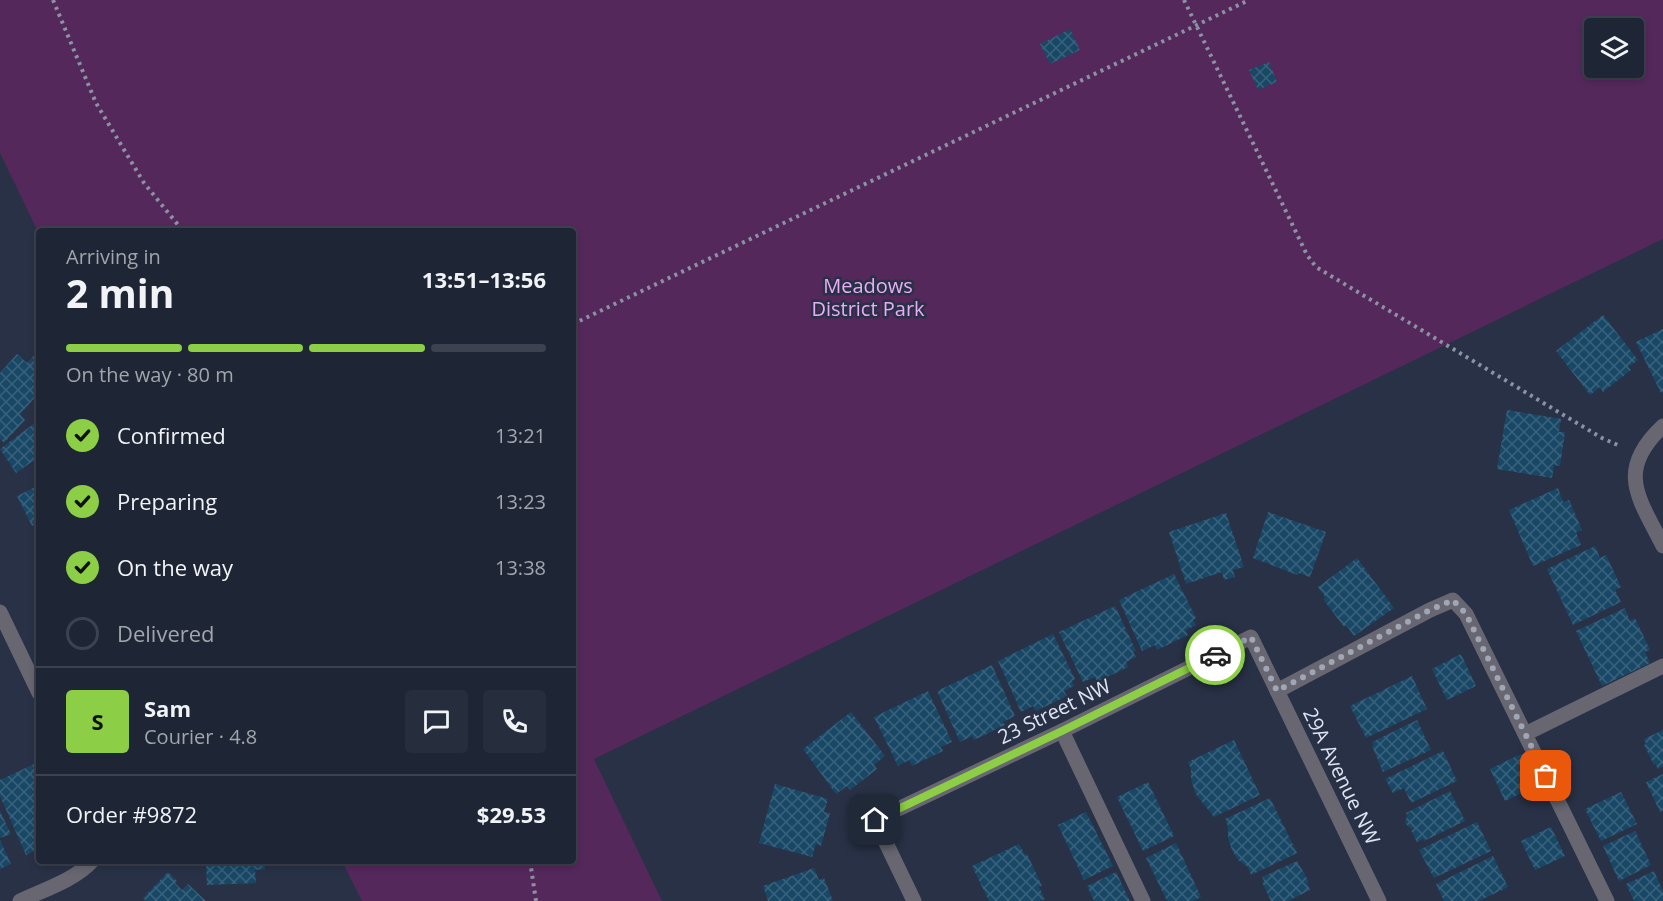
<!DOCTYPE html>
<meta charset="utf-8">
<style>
body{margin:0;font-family:"Open Sans",sans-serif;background:#262d3c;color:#f1f3f6;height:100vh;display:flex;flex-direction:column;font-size:22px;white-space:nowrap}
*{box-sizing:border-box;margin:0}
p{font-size:20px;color:#a1a5ac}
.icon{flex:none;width:33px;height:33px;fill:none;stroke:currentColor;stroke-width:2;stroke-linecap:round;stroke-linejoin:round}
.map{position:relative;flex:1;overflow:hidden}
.side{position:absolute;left:36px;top:228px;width:540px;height:636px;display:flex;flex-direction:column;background:#1e2534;border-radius:6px;box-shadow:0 3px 9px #0003,0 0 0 2px #3c424f}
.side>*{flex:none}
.controls{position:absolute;left:1584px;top:18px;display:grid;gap:12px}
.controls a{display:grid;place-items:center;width:60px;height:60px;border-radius:6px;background:#1e2534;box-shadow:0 3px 9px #0003,0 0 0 2px #3c424f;font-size:30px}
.pin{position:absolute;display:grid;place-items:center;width:51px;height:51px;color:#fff;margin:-26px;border-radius:12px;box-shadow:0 3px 9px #0006}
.courier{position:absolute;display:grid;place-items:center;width:60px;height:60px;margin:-30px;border:4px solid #8cce45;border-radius:50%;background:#fff;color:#222;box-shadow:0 2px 8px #0007}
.head em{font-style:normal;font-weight:700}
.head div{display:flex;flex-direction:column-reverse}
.head{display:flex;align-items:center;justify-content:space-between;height:102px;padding:0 30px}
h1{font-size:39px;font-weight:700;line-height:45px}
.bar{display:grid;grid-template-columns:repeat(4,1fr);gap:9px 6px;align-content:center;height:72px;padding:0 30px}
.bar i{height:8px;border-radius:4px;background:#3c424f}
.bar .active{background:#8cce45}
.bar p{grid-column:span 4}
.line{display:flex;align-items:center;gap:15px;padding:0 30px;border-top:2px solid #3c424f}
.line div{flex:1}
.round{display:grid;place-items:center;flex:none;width:63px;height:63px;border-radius:6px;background:#262d3c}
ol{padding:0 30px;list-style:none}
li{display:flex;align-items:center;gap:18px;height:66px}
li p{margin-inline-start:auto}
li .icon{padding:6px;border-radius:50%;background:#8cce45;color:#111;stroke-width:4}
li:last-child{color:#a1a5ac}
li i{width:33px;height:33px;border:3px solid #3c424f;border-radius:50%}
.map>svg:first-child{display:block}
.green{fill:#54285b;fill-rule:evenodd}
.building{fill:url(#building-cross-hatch)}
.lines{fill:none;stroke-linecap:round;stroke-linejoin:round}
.path{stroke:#8b92a3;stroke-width:4;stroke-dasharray:3 4.5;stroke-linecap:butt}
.minor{stroke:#686671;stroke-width:15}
.done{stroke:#9fa6b6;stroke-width:6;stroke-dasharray:0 10.8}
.route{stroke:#8cce45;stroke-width:8}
.labels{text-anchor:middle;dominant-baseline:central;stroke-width:5;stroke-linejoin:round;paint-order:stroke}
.park-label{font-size:20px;fill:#eaacf5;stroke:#283146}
.street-label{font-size:20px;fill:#dfe5f3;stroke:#283146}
</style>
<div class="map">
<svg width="1663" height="901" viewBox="0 0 1663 901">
<defs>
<pattern id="building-cross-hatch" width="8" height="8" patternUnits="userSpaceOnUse" patternTransform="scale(1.5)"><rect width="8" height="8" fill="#194866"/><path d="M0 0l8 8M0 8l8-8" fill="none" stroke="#3a627c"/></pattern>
</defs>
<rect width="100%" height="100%" fill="#283146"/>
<path class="green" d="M 0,0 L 1663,0 L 1663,239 L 594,759 L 662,901 L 362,901 L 342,861 L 573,861 L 573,231 L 39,231 L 39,234 L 0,153 ZM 1594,28 L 1634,28 L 1634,68 L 1594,68 Z"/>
<g class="building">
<polygon points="1070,29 1080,50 1050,64 1040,44"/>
<polygon points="1269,62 1277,82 1258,90 1249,70"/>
<polygon points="1603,315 1638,360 1628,367 1631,370 1603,392 1600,387 1590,395 1556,351"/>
<polygon points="1663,329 1663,392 1661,393 1636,342"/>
<polygon points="38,351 39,393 20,414 25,420 4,443 0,439 0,373 17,354 27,363"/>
<polygon points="1507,410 1561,419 1559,432 1565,432 1560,466 1554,465 1552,478 1497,469"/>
<polygon points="39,420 39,470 33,461 16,473 0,449"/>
<polygon points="39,485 39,523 32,526 17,496"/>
<polygon points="1558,488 1563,502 1569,500 1582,530 1576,532 1581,545 1533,566 1509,510"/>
<polygon points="1268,512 1326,532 1310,577 1298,573 1297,575 1253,558"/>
<polygon points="1226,513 1244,567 1233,570 1235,577 1224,580 1222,572 1186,584 1169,532"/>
<polygon points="1595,546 1600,558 1606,555 1621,587 1615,590 1621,602 1573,625 1547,569"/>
<polygon points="1357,558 1394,608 1354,636 1346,625 1344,627 1323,599 1326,598 1318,587"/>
<polygon points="1174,574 1196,618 1193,620 1196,625 1186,630 1188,635 1157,650 1155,645 1142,651 1119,600"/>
<polygon points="1115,606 1136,651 1133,652 1136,657 1126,662 1128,667 1097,682 1095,677 1083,682 1059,632"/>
<polygon points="1625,608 1630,621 1635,618 1650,650 1645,652 1650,663 1602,686 1576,631"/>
<polygon points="1053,634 1075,679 1072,681 1074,686 1064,691 1067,696 1036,711 1033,706 1021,712 998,661"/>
<polygon points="1461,654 1476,686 1447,700 1432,669"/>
<polygon points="992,665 1015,716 1003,722 1005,725 974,740 972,736 960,742 937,691"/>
<polygon points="1412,676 1427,709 1366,738 1350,706"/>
<polygon points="928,691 952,742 941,747 943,751 912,766 909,760 898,766 874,717"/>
<polygon points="851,712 885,756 874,765 877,769 850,790 847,786 836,794 803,749"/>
<polygon points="1417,720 1431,750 1383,772 1372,746 1374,745 1372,742"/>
<polygon points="1663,730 1663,766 1658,769 1655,764 1654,765 1644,745 1646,744 1644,739"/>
<polygon points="1234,740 1260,795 1214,817 1195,793 1191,778 1191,769 1188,762"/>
<polygon points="1443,751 1457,781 1411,803 1404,788 1393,793 1385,779"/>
<polygon points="1521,754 1536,786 1505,801 1490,769"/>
<polygon points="34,764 39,775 39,849 26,855 0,796 0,780"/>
<polygon points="1663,774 1663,810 1660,812 1646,782"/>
<polygon points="1148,782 1174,836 1143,851 1117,797"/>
<polygon points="775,784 828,799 824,812 830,813 821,846 816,844 812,857 759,843"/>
<polygon points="1450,791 1465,821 1424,841 1423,839 1417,842 1411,830 1414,829 1410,828 1405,823 1407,816 1406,813"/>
<polygon points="1621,792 1637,824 1601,841 1585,809"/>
<polygon points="1270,798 1297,853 1251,875 1248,867 1238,860 1232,850 1228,838 1228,826 1225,819"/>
<polygon points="0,811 11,834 0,838"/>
<polygon points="1086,812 1113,866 1084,880 1058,825"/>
<polygon points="1477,822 1491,851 1434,878 1419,850"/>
<polygon points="1551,827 1565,856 1535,870 1521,841"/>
<polygon points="1635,831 1651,865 1619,881 1603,846"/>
<polygon points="0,840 11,864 0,869"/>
<polygon points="1176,843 1201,897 1193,901 1167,901 1146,858"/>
<polygon points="1019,844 1025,855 1027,854 1042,886 1039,887 1045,899 1040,901 989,901 972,866"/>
<polygon points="1493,856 1508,887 1479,901 1444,901 1436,884"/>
<polygon points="188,861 264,861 265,869 255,870 256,883 207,885 206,863 188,864"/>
<polygon points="1297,861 1309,882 1307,883 1310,890 1288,901 1271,901 1262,882 1264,881 1262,877"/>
<polygon points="814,868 819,880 824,878 833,901 768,901 763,886"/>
<polygon points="1654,871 1663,891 1663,901 1634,901 1626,884"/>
<polygon points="168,872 177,881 175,883 182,890 188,884 206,901 146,901 143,898"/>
<polygon points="1116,872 1130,901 1094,901 1087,886"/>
</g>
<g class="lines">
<g class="path">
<polyline points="53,0 96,103 144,183 183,231"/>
<polyline points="1184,0 1307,255 1316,267 1602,438 1620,446"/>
<polyline points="573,324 1249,0"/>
<polyline points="530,861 536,901"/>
</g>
<g class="minor">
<path d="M 1663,426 C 1615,471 1639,498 1663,546"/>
<polyline points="0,612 39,693"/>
<polyline points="1277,691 1430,610 1453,600 1466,614 1607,901"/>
<polyline points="1062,731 1143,901"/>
<polyline points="1525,734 1663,666"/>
<path d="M 20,901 C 43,890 75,880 92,861"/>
<polyline points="914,901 875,820 1062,731 1251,637 1379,901"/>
</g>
</g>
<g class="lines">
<polyline class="done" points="1215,655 1251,637 1277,691 1430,610 1453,600 1466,614 1546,776"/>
<polyline class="route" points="875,820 1062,731 1215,655"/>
</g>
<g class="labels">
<g class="park-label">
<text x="868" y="285">Meadows<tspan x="868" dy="23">District Park</tspan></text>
</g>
<g class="street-label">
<text transform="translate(1054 711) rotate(-26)">23 Street NW</text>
<text transform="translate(1342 776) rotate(64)">29A Avenue NW</text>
</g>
</g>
</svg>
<div class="controls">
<a><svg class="icon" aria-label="layers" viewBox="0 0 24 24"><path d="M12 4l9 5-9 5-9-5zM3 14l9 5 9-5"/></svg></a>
</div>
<div class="pin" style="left:1546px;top:776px;background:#ea580c"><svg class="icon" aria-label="bag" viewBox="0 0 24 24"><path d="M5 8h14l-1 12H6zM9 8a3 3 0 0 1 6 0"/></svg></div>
<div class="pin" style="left:875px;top:820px;background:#1f2937"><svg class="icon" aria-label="home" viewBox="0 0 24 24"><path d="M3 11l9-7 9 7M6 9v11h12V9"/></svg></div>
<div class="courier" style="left:1215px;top:655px"><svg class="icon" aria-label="car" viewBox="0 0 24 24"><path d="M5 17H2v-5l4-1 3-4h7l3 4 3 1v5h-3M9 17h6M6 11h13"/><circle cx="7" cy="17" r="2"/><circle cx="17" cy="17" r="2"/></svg></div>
<section class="side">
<div class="head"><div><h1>2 min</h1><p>Arriving in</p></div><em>13:51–13:56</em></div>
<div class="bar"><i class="active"></i><i class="active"></i><i class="active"></i><i></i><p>On the way · 80 m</p></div>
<ol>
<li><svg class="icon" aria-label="check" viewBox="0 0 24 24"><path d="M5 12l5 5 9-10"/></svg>Confirmed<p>13:21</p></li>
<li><svg class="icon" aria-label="check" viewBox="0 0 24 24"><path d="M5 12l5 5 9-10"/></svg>Preparing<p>13:23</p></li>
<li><svg class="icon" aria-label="check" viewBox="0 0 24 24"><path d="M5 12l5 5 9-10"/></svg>On the way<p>13:38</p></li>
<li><i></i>Delivered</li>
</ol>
<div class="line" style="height:108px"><b class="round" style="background:#8cce45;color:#111">S</b><div><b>Sam</b><p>Courier · 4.8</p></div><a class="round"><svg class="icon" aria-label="chat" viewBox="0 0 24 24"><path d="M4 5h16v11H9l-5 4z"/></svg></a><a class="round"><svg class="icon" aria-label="phone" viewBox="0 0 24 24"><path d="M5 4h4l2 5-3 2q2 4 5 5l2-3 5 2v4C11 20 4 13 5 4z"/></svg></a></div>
<div class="line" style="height:78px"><div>Order #9872</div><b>$29.53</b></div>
</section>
</div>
